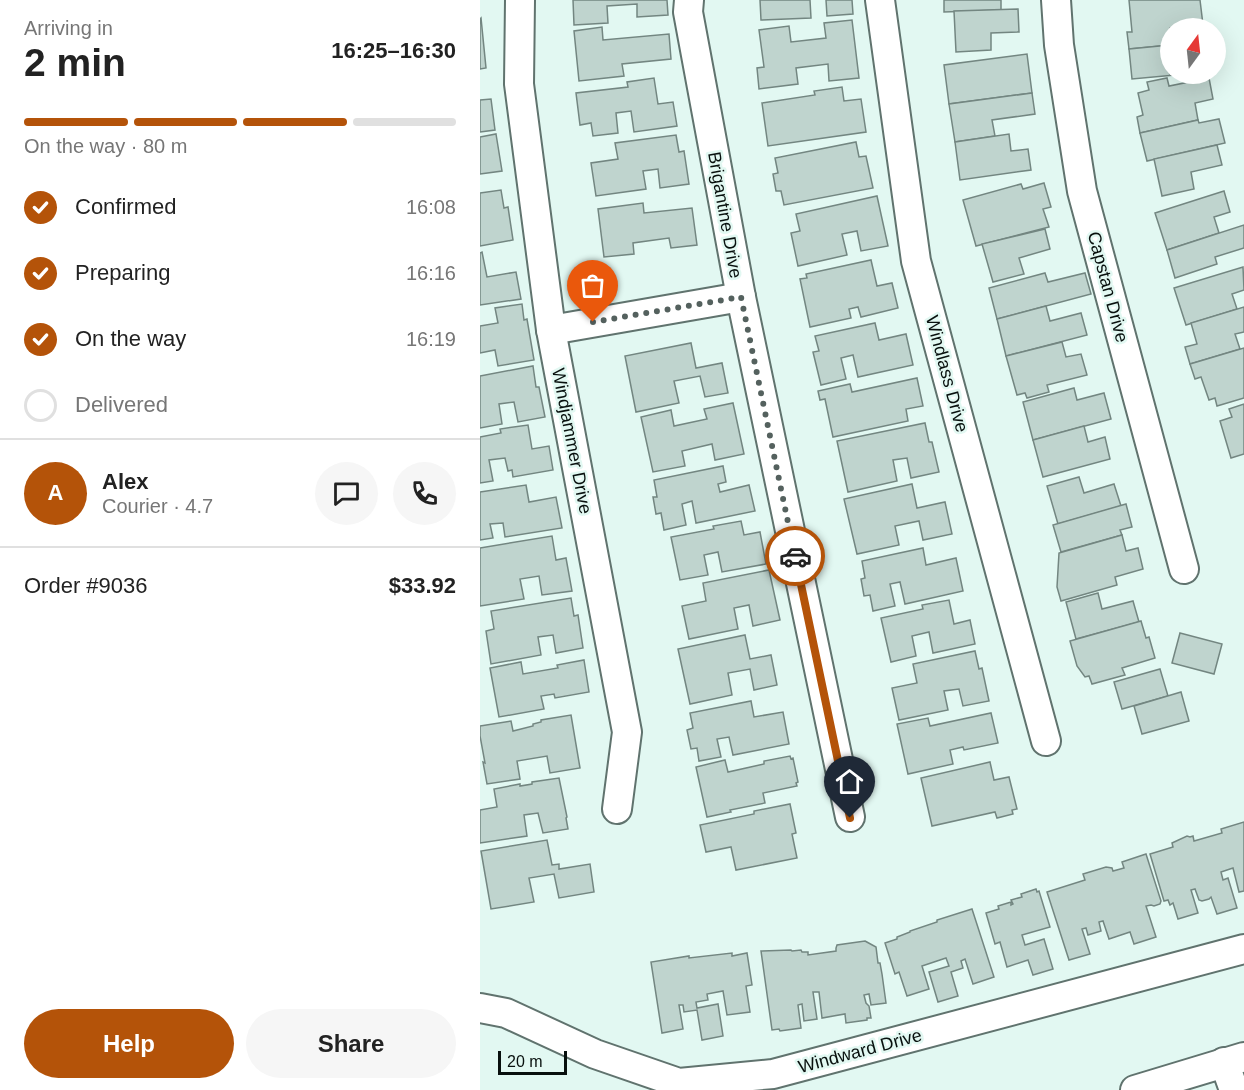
<!DOCTYPE html>
<meta charset="utf-8">
<style>
body{margin:0;font-family:Arial,sans-serif;background:#f6f6f6;color:#222;height:100vh;display:flex;flex-direction:column;font-size:22px;white-space:nowrap}
*{box-sizing:border-box;margin:0}
p{font-size:20px;color:#767676}
.icon{flex:none;width:33px;height:33px;fill:none;stroke:currentColor;stroke-width:2;stroke-linecap:round;stroke-linejoin:round}
.map{position:relative;flex:1;overflow:hidden}
.details{display:flex;flex-direction:column;background:#fff;width:480px}
.details>*{flex:none}
.needle{width:39px;rotate:15deg}
.fabs{position:absolute;left:680px;top:18px;display:grid;gap:12px}
.fabs a{display:grid;place-items:center;width:66px;height:66px;border-radius:50%;background:#fff;box-shadow:0 6px 24px #0002;font-size:30px}
.scale{position:absolute;left:18px;bottom:15px;width:69px;box-sizing:border-box;padding-left:6px;border:3px solid #08100e;border-top:0;font-size:16px;line-height:21px;white-space:nowrap;color:#08100e;-webkit-text-stroke:4px #e2f8f2;paint-order:stroke}
.pin{position:absolute;display:grid;place-items:center;width:51px;height:51px;color:#fff;margin:-62px -26px;border-radius:50% 50% 50% 0;rotate:-45deg;box-shadow:0 0 6px #0007}
.pin .icon{rotate:45deg}
.courier{position:absolute;display:grid;place-items:center;width:60px;height:60px;margin:-30px;border:4px solid #b45309;border-radius:50%;background:#fff;color:#222;box-shadow:0 2px 8px #0007}
.headline em{font-style:normal;font-weight:700}
.headline div{display:flex;flex-direction:column-reverse}
.headline{display:flex;align-items:center;justify-content:space-between;height:102px;padding:0 24px}
h1{font-size:39px;font-weight:700;line-height:45px}
.bar{display:grid;grid-template-columns:repeat(4,1fr);gap:9px 6px;align-content:center;height:72px;padding:0 24px}
.bar i{height:8px;border-radius:4px;background:#e0e0e0}
.bar .active{background:#b45309}
.bar p{grid-column:span 4}
.line{display:flex;align-items:center;gap:15px;padding:0 24px;border-top:2px solid #e0e0e0}
.line div{flex:1}
.round{display:grid;place-items:center;flex:none;width:63px;height:63px;border-radius:32px;background:#f6f6f6}
ol{padding:0 24px;list-style:none}
li{display:flex;align-items:center;gap:18px;height:66px}
li p{margin-inline-start:auto}
li .icon{padding:6px;border-radius:50%;background:#b45309;color:#fff;stroke-width:4}
li:last-child{color:#767676}
li i{width:33px;height:33px;border:3px solid #e0e0e0;border-radius:50%}
.action{display:flex;gap:12px;margin-top:auto;padding:12px 24px}
.action a{flex:1;height:69px;border-radius:36px;background:#b45309;color:#fff;font-size:24px;font-weight:700;line-height:69px;text-align:center}
.action a+a{background:#f6f6f6;color:#222}
main{display:flex;flex:1;min-height:0}
.map>svg:first-child{display:block}
.building{fill:#bfd4ce;stroke:#738681;stroke-width:1.5}
.lines{fill:none;stroke-linecap:round;stroke-linejoin:round}
.minor-casing{stroke:#60736e;stroke-width:32}
.minor{stroke:#fff;stroke-width:28}
.done{stroke:#54615e;stroke-width:6;stroke-dasharray:0 10.8}
.route{stroke:#b45309;stroke-width:8}
.labels{text-anchor:middle;dominant-baseline:central;stroke-width:5;stroke-linejoin:round;paint-order:stroke}
.street-label{font-size:18px;fill:#08100e;stroke:#e2f8f2}
</style>
<main>
<section class="details">
<div class="headline"><div><h1>2 min</h1><p>Arriving in</p></div><em>16:25–16:30</em></div>
<div class="bar"><i class="active"></i><i class="active"></i><i class="active"></i><i></i><p>On the way · 80 m</p></div>
<ol>
<li><svg class="icon" aria-label="check" viewBox="0 0 24 24"><path d="M5 12l5 5 9-10"/></svg>Confirmed<p>16:08</p></li>
<li><svg class="icon" aria-label="check" viewBox="0 0 24 24"><path d="M5 12l5 5 9-10"/></svg>Preparing<p>16:16</p></li>
<li><svg class="icon" aria-label="check" viewBox="0 0 24 24"><path d="M5 12l5 5 9-10"/></svg>On the way<p>16:19</p></li>
<li><i></i>Delivered</li>
</ol>
<div class="line" style="height:108px"><b class="round" style="background:#b45309;color:#fff">A</b><div><b>Alex</b><p>Courier · 4.7</p></div><a class="round"><svg class="icon" aria-label="chat" viewBox="0 0 24 24"><path d="M4 5h16v11H9l-5 4z"/></svg></a><a class="round"><svg class="icon" aria-label="phone" viewBox="0 0 24 24"><path d="M5 4h4l2 5-3 2q2 4 5 5l2-3 5 2v4C11 20 4 13 5 4z"/></svg></a></div>
<div class="line" style="height:78px"><div>Order #9036</div><b>$33.92</b></div>
<div class="action"><a>Help</a><a>Share</a></div>
</section>
<div class="map">
<svg width="764" height="1090" viewBox="0 0 764 1090">
<rect width="100%" height="100%" fill="#e2f8f2"/>
<g class="building">
<polygon points="93,0 187,0 188,15 157,17 157,4 127,6 128,23 94,25"/>
<polygon points="280,0 330,0 331,18 281,20"/>
<polygon points="346,0 372,0 373,14 347,16"/>
<polygon points="464,0 521,0 521,10 464,12"/>
<polygon points="649,0 720,0 723,25 718,26 718,28 690,28 690,45 649,49 647,32 652,32"/>
<polygon points="538,9 539,32 511,33 511,50 476,52 474,11"/>
<polygon points="1,18 6,68 0,69 0,19"/>
<polygon points="372,20 379,78 349,81 348,64 316,68 318,84 279,89 277,68 284,67 279,30 309,26 311,42 346,38 344,23"/>
<polygon points="122,27 123,40 189,34 191,59 142,64 144,76 99,81 94,31"/>
<polygon points="690,45 690,74 706,74 652,79 649,49"/>
<polygon points="547,54 552,93 469,104 464,65"/>
<polygon points="174,78 178,104 193,102 197,126 154,132 151,111 136,113 138,133 113,136 111,123 100,125 96,93 148,87 147,82"/>
<polygon points="687,78 689,86 729,78 733,99 715,103 718,120 660,133 657,117 663,115 658,93 669,90 667,82"/>
<polygon points="362,87 364,101 381,99 386,132 288,146 282,103 335,95 334,91"/>
<polygon points="552,93 555,114 512,120 515,136 475,142 469,104"/>
<polygon points="11,99 15,130 0,132 0,100"/>
<polygon points="739,119 745,143 667,161 660,133 718,120 719,123"/>
<polygon points="16,134 22,171 0,174 0,137"/>
<polygon points="529,134 531,151 548,149 551,170 480,180 475,142"/>
<polygon points="196,135 199,152 204,151 209,184 180,188 178,169 163,171 166,189 116,196 111,163 138,159 135,143"/>
<polygon points="376,142 379,157 386,156 393,188 304,205 301,191 296,191 293,174 298,173 295,158"/>
<polygon points="737,145 742,165 711,172 714,189 682,196 674,159"/>
<polygon points="564,183 571,207 563,209 569,227 496,246 483,200 541,184 543,189"/>
<polygon points="21,190 24,208 28,207 33,240 0,246 0,193"/>
<polygon points="744,191 750,212 734,217 739,233 687,250 675,213"/>
<polygon points="397,196 408,246 381,251 377,231 362,234 367,255 318,266 311,233 320,231 316,214"/>
<polygon points="163,203 164,213 212,208 217,245 191,248 189,238 153,243 154,254 124,257 118,209"/>
<polygon points="764,225 764,248 735,257 737,264 695,278 687,250"/>
<polygon points="565,229 570,249 539,258 544,274 513,282 502,244"/>
<polygon points="2,252 7,277 36,272 41,299 0,305 0,253"/>
<polygon points="391,260 397,286 412,283 418,308 381,317 378,307 369,309 371,318 330,327 320,279 327,278 326,274"/>
<polygon points="763,267 764,290 752,294 757,309 706,325 694,288"/>
<polygon points="565,273 568,282 605,273 611,294 517,319 509,288"/>
<polygon points="42,304 44,320 47,319 54,360 18,366 15,350 0,353 0,326 18,323 15,308"/>
<polygon points="566,306 570,321 601,313 607,335 526,356 517,319"/>
<polygon points="764,307 764,332 755,334 760,349 710,364 705,347 717,344 711,323"/>
<polygon points="395,323 399,340 426,334 433,365 378,377 373,355 361,358 366,379 341,385 333,352 339,351 335,336"/>
<polygon points="582,342 586,357 601,354 607,375 567,385 569,392 547,398 545,393 537,395 526,356"/>
<polygon points="211,343 216,368 242,363 248,393 225,397 220,376 194,381 199,403 156,412 145,356"/>
<polygon points="764,348 764,398 737,406 735,398 729,400 721,377 715,379 710,364"/>
<polygon points="53,366 56,387 59,387 65,417 38,422 34,402 19,404 22,424 0,428 0,376"/>
<polygon points="437,378 443,406 426,409 428,421 353,437 345,399 340,400 338,391 370,384 372,392"/>
<polygon points="594,388 597,400 624,393 631,419 553,440 543,402"/>
<polygon points="253,403 264,454 235,460 232,444 202,451 205,466 173,472 161,417 191,410 194,426 227,419 224,409"/>
<polygon points="764,404 764,454 751,458 740,421 752,417 749,409"/>
<polygon points="445,423 449,442 452,442 459,472 431,478 427,458 413,460 417,481 368,492 357,441"/>
<polygon points="48,425 52,449 69,446 73,470 33,477 32,470 28,471 25,458 9,460 13,481 0,483 0,437 21,433 20,429"/>
<polygon points="604,426 608,442 625,437 630,459 563,477 553,440"/>
<polygon points="243,466 246,482 238,484 240,492 269,485 275,511 216,523 212,501 202,504 206,525 184,530 181,513 176,514 173,497 177,497 174,480"/>
<polygon points="599,477 604,493 634,484 641,506 578,524 567,486"/>
<polygon points="432,484 437,508 465,502 472,534 443,540 439,521 415,526 419,545 377,554 364,499"/>
<polygon points="46,485 49,502 76,497 82,528 25,537 23,523 10,524 13,538 0,540 0,492"/>
<polygon points="646,504 652,527 640,530 642,535 581,552 573,525"/>
<polygon points="261,521 264,535 280,532 286,564 242,572 238,552 224,555 228,575 200,580 191,537 234,529 233,526"/>
<polygon points="642,535 646,551 658,548 663,569 635,577 637,585 581,601 577,587 579,553"/>
<polygon points="72,536 76,560 86,558 92,591 62,595 59,576 40,579 44,599 0,606 0,548"/>
<polygon points="443,548 446,565 476,558 483,591 425,604 420,582 410,584 415,606 393,611 390,595 384,596 381,579 385,578 382,561"/>
<polygon points="289,570 300,620 273,626 269,605 254,608 258,629 209,639 202,606 226,601 223,583"/>
<polygon points="618,593 622,609 653,601 659,622 596,639 586,602"/>
<polygon points="91,598 94,616 98,615 103,648 76,653 73,635 58,637 61,655 11,664 6,631 14,629 11,611"/>
<polygon points="469,600 474,624 490,620 495,644 453,653 449,632 432,636 436,656 411,662 401,618 443,609 442,605"/>
<polygon points="661,621 666,638 669,637 675,658 642,668 645,675 612,684 609,676 605,677 597,666 590,641"/>
<polygon points="700,633 742,644 734,674 692,663"/>
<polygon points="265,635 270,659 291,655 297,685 274,690 270,669 248,673 252,695 210,704 198,649"/>
<polygon points="495,651 499,669 502,668 509,701 483,706 479,689 464,691 468,710 419,720 412,688 437,683 433,664"/>
<polygon points="104,660 109,692 75,698 74,694 61,696 64,709 19,717 10,668 41,662 43,674 78,668 77,665"/>
<polygon points="680,669 688,696 642,709 634,682"/>
<polygon points="701,692 709,721 662,734 654,706"/>
<polygon points="271,701 274,717 303,712 309,744 253,755 249,737 237,739 241,757 219,761 217,748 211,749 207,730 213,728 210,713"/>
<polygon points="511,713 518,743 484,750 483,747 470,750 473,764 428,774 417,724 448,718 450,726"/>
<polygon points="91,715 100,768 70,773 67,756 37,761 40,779 7,784 3,762 5,763 0,736 0,726 31,721 33,731 53,726 53,724 61,722 61,720"/>
<polygon points="310,756 311,759 313,758 318,782 316,783 317,786 283,793 285,803 250,810 251,812 227,817 216,767 245,760 248,772 284,764 284,761"/>
<polygon points="510,762 514,780 529,777 537,809 532,810 533,814 517,818 515,812 452,826 441,778"/>
<polygon points="79,778 87,817 86,818 88,829 63,833 58,813 44,815 47,836 0,843 0,810 17,807 14,789 40,784 40,786 52,784 52,782"/>
<polygon points="310,804 316,833 312,834 317,858 256,870 251,847 226,852 220,825 274,814 274,811"/>
<polygon points="764,822 764,891 759,892 753,868 741,872 743,880 748,878 757,908 737,914 731,897 729,899 722,901 719,900 715,889 711,890 718,913 698,919 693,903 690,905 688,900 684,901 670,854 693,847 692,843 707,836 710,837 713,836 714,841 742,833 741,829"/>
<polygon points="67,840 72,865 79,864 79,869 110,864 114,892 79,898 74,874 49,878 54,902 11,909 1,851"/>
<polygon points="666,854 681,901 680,904 674,906 671,905 666,906 676,937 654,944 650,932 629,939 623,921 619,922 621,931 608,935 606,928 602,929 610,954 589,960 567,892 605,880 603,874 626,867 632,868 633,871 644,868 642,862"/>
<polygon points="556,889 557,892 559,891 570,927 542,935 545,945 564,939 573,969 553,975 548,960 527,967 520,942 515,944 506,913 519,909 518,906 531,902 531,905 533,904 531,900 542,897 541,894"/>
<polygon points="492,909 514,977 493,984 485,959 481,961 483,968 471,972 478,996 458,1002 449,972 469,966 466,958 442,966 449,989 427,996 419,972 415,974 405,943 417,939 417,937 430,932 430,931 457,922 457,920"/>
<polygon points="385,941 396,947 398,963 400,963 402,974 406,1003 391,1005 389,994 384,995 386,1003 389,1006 391,1018 387,1018 387,1020 366,1023 365,1014 342,1018 339,992 333,992 337,1019 324,1021 322,1004 318,1005 321,1028 300,1031 299,1029 292,1030 281,951 311,950 312,951 321,950 322,952 328,952 328,955 356,951 356,948 357,945"/>
<polygon points="252,953 252,956 267,953 272,985 266,986 270,1012 247,1015 243,991 227,994 228,1000 216,1002 217,1008 238,1004 243,1036 222,1040 217,1010 204,1012 203,1005 199,1005 203,1029 182,1033 171,962 209,956 209,958"/>
</g>
<g class="lines">
<defs>
<g id="minor">
<polyline points="40,0 39,84 71,330 147,732 137,809"/>
<polyline points="209,0 208,12 261,297 370,817"/>
<polyline points="400,0 436,261 566,741"/>
<polyline points="576,0 579,45 602,191 704,569"/>
<polyline points="71,330 261,297"/>
<polyline points="0,1008 26,1013 115,1054 199,1083 293,1074 764,949"/>
<polyline points="744,1062 754,1090"/>
<polyline points="655,1090 764,1057"/>
</g>
</defs>
<use href="#minor" class="minor-casing"/>
<use href="#minor" class="minor"/>
</g>
<g class="lines">
<polyline class="done" points="113,322 261,297 315,556"/>
<polyline class="route" points="315,556 370,818"/>
</g>
<g class="labels">
<g class="street-label">
<text transform="translate(245 215) rotate(80)">Brigantine Drive</text>
<text transform="translate(628 287) rotate(75)">Capstan Drive</text>
<text transform="translate(467 374) rotate(75)">Windlass Drive</text>
<text transform="translate(92 441) rotate(79)">Windjammer Drive</text>
<text transform="translate(380 1051) rotate(-15)">Windward Drive</text>
</g>
</g>
</svg>
<div class="fabs">
<a><svg class="needle" viewBox="-14 -14 28 28"><path d="M0-13l5 13h-10z" fill="#e53935"/><path d="M0 13l5-13h-10z" fill="#767676"/></svg></a>
</div>
<div class="scale">20 m</div>
<div class="pin" style="left:113px;top:322px;background:#ea580c"><svg class="icon" aria-label="bag" viewBox="0 0 24 24"><path d="M5 8h14l-1 12H6zM9 8a3 3 0 0 1 6 0"/></svg></div>
<div class="pin" style="left:370px;top:818px;background:#1f2937"><svg class="icon" aria-label="home" viewBox="0 0 24 24"><path d="M3 11l9-7 9 7M6 9v11h12V9"/></svg></div>
<div class="courier" style="left:315px;top:556px"><svg class="icon" aria-label="car" viewBox="0 0 24 24"><path d="M5 17H2v-5l4-1 3-4h7l3 4 3 1v5h-3M9 17h6M6 11h13"/><circle cx="7" cy="17" r="2"/><circle cx="17" cy="17" r="2"/></svg></div>
</div>
</main>
